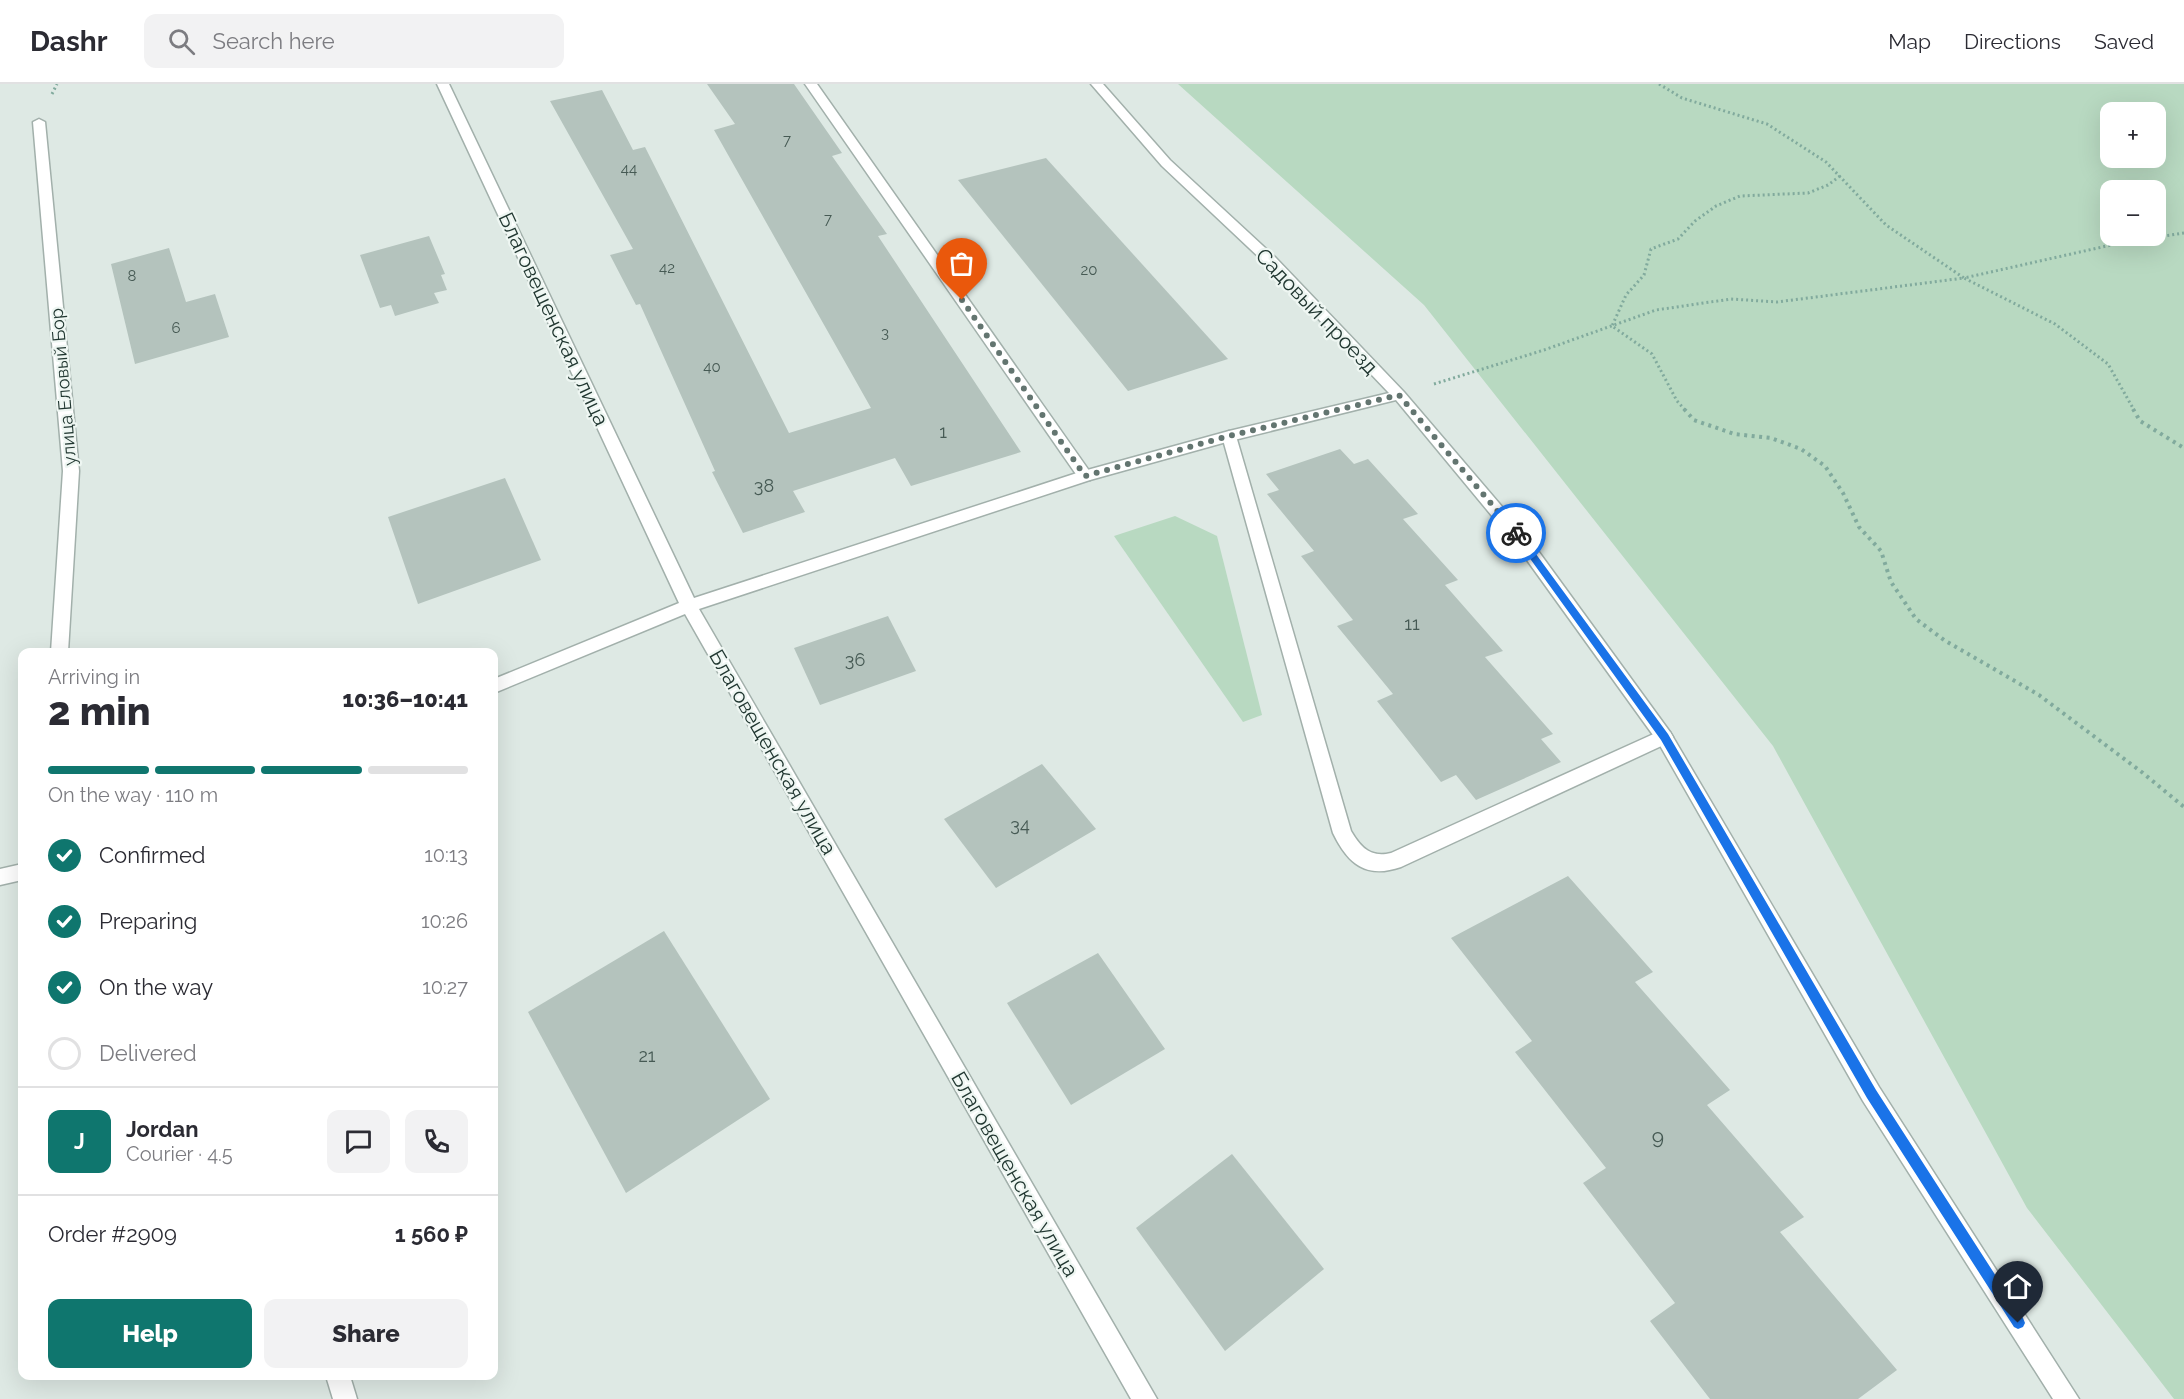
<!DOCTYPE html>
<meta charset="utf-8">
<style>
body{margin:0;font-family:Raleway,sans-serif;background:#f2f2f3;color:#2b2b33;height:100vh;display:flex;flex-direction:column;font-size:22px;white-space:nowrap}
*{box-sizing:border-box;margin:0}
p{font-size:20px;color:#7c7c81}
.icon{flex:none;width:33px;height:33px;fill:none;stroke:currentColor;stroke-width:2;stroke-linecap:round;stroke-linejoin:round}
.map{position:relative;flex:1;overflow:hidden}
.panel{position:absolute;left:18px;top:564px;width:480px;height:732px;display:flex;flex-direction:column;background:#fff;border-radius:12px;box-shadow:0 6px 24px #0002}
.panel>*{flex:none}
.fabs{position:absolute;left:2100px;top:18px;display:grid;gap:12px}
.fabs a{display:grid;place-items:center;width:66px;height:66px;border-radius:12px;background:#fff;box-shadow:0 6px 24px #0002;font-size:30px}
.pin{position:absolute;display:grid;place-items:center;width:51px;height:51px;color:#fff;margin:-62px -26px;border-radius:50% 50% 50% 0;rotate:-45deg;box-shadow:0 0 6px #0007}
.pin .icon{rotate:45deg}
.courier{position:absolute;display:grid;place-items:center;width:60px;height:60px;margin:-30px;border:4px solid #1a73e8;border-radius:50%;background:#fff;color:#222;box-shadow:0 2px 8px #0007}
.overview em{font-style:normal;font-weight:800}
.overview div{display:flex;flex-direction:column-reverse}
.overview{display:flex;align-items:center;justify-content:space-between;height:102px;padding:0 30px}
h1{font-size:39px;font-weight:800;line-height:45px}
.bar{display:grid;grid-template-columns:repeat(4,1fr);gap:9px 6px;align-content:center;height:72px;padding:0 30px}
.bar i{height:8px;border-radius:4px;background:#e1e1e2}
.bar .on{background:#0f766e}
.bar p{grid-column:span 4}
.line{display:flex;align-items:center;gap:15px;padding:0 30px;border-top:2px solid #e1e1e2}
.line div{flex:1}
.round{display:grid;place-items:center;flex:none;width:63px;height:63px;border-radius:12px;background:#f2f2f3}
ol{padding:0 30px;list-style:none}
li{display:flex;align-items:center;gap:18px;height:66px}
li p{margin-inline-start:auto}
li .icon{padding:6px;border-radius:50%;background:#0f766e;color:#fff;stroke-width:4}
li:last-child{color:#7c7c81}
li i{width:33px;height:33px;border:3px solid #e1e1e2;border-radius:50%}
.action{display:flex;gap:12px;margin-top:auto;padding:12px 30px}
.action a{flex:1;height:69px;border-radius:12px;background:#0f766e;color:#fff;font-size:24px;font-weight:800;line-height:69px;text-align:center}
.action a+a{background:#f2f2f3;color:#2b2b33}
header{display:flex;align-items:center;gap:36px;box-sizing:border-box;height:84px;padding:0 30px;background:#fff;border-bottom:2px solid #e1e1e2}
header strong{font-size:28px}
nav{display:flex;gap:33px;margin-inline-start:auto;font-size:21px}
.search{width:420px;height:54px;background:#f2f2f3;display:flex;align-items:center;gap:15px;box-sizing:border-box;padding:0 21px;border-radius:12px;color:#7c7c81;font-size:22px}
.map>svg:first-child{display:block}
.green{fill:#b8d9c1;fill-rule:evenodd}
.building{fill:#b4c3bd}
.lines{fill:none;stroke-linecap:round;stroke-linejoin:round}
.lane-casing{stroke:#a2b0ab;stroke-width:3}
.street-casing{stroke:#a2b0ab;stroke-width:3}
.path-far1{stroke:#81aa9d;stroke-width:3;stroke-dasharray:2 3;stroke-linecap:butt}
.path{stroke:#81aa9d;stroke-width:4;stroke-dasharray:3 4.5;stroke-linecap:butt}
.lane{fill:#fff;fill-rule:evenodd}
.street{fill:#fff;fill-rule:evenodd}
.route{fill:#1a73e8}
.done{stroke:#637570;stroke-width:6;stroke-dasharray:0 10.8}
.labels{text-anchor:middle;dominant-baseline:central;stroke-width:4.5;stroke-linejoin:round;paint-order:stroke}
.far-number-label{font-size:15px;fill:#465a54}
.far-street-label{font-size:18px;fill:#213731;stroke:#eef6f2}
.number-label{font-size:18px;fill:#465a54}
.street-label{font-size:21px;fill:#213731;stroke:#eef6f2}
.near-number-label{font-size:21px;fill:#465a54}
</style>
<header>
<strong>Dashr</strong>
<div class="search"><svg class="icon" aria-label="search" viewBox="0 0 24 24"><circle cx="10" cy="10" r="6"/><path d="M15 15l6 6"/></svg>Search here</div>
<nav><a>Map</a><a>Directions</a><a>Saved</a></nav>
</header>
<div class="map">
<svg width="2184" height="1315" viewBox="0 0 2184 1315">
<rect width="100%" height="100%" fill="#dee9e4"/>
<g class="green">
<path d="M 1178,0 L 2184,0 L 2184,1315 L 2174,1315 L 2027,1124 L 1773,662 L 1424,221 ZM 2110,28 L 2156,28 L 2156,74 L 2110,74 ZM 2110,106 L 2156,106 L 2156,152 L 2110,152 Z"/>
<polygon points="1175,432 1217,452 1262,631 1243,638 1114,452"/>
</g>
<g class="building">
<polygon points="707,0 794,0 842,69 832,72 887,150 878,152 1021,368 911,402 895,374 793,407 805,428 743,449 712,388 715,387 640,220 636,221 610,171 633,165 550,17 602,6 633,66 645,63 789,349 871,324 714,46 735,40"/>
<polygon points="1046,74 1228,275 1128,307 958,96"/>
<polygon points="429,152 445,190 441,191 447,206 434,209 439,219 395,232 391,221 380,224 360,171"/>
<polygon points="169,164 186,218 215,210 229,253 135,280 111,180"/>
<polygon points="1340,365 1354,380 1368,375 1418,430 1403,435 1458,496 1445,501 1503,567 1485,573 1553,650 1541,655 1561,678 1476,716 1456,691 1441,698 1377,617 1393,610 1337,542 1353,536 1301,472 1314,467 1267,410 1279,406 1266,390"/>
<polygon points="505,394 541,476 418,520 388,433"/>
<polygon points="888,532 916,587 820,621 794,564"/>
<polygon points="1042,680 1096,745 996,804 944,735"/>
<polygon points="1568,792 1653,888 1635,898 1730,1006 1707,1021 1804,1133 1780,1148 1897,1286 1858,1315 1710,1315 1650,1237 1675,1219 1583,1099 1606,1084 1515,968 1532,957 1451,854"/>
<polygon points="664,847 770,1015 626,1109 528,928"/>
<polygon points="1098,869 1165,965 1071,1021 1007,919"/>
<polygon points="1232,1070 1324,1185 1225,1267 1136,1144"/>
</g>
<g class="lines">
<defs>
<g id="lane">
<polygon points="805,0 817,0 1090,388 1093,392 1090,396 1080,396"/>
<path d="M 1229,347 L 1236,352 L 1351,747 C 1361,764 1371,774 1391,769 L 1658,648 L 1664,646 L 1670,648 L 1673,653 L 1670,658 L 1401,783 C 1366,795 1348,780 1333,749 L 1222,352 Z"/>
</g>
<g id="street">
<polygon points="437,0 449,0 694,514 1080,388 1229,347 1389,309 1265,179 1162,82 1091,0 1103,0 1170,76 1275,173 1404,308 1528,453 1670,648 1879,1003 2079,1315 2053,1315 1863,1017 1658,658 1516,461 1396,316 1230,357 1090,396 699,525 1157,1315 1131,1315 685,530 494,609 494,595 679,519"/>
<polygon points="39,35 45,38 79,387 68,568 51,568 63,387 33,38"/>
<polygon points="22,780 22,796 0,801 0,785"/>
<polygon points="326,1292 350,1292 357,1315 333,1315"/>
</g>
</defs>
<use href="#lane" class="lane-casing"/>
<use href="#street" class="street-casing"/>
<g class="path-far1">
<polyline points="1659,0 1682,14 1767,40 1826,78 1886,141 1964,194 2120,159 2184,149"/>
<polyline points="52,10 57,0"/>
<polyline points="1434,300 1544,266 1656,226 1731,215 1777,218 1964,194 2055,240 2108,280 2134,326"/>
<polyline points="1685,326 1677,317 1652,270 1612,242 1626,211 1644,191 1651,165 1678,155 1695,137 1716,122 1740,112 1808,109 1828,101 1840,92"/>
</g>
<g class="path">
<polyline points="1684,325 1694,336 1734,350 1771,354 1801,365 1825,382 1843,409 1859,443 1881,467 1891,498 1916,535 1944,556 2039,611 2143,689 2184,723"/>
<polyline points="2133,325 2140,337 2184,364"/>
</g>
<use href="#lane" class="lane"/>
<use href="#street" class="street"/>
</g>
<polygon class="route" points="1513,447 1519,447 1668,650 1876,1006 2023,1234 2025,1239 2023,1243 2018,1245 2014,1243 1867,1014 1661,656 1513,451"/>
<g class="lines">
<polyline class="done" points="962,216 1085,392 1229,352 1399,311 1516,449"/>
</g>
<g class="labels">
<g class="far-number-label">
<text x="787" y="56">7</text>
<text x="629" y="85">44</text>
<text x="828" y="135">7</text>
<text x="667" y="184">42</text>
<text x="1089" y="186">20</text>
<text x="132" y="192">8</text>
<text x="176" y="244">6</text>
<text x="885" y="249">3</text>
<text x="712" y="283">40</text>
</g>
<g class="far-street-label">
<text transform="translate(63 303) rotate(-95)">улица Еловый Бор</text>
</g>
<g class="number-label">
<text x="943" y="347">1</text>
<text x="764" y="401">38</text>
<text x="1412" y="539">11</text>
<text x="855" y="575">36</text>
<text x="1020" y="740">34</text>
<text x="647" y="971">21</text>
</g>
<g class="street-label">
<text transform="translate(1317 227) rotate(46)">Садовый проезд</text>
<text transform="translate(554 235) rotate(65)">Благовещенская улица</text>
<text transform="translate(773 668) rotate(60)">Благовещенская улица</text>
<text transform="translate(1015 1090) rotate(60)">Благовещенская улица</text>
</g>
<g class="near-number-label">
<text x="1658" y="1052">9</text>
</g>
</g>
</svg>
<div class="fabs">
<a>+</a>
<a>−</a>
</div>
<div class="pin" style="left:962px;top:216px;background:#ea580c"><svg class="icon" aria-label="bag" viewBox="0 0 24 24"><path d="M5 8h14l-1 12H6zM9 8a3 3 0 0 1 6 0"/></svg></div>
<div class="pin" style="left:2018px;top:1239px;background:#1f2937"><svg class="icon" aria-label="home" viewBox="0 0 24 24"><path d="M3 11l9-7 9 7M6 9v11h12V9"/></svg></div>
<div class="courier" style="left:1516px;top:449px"><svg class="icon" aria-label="bike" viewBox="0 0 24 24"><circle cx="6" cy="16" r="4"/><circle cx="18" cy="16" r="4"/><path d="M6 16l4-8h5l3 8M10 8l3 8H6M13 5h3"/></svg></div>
<section class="panel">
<div class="overview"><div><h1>2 min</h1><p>Arriving in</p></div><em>10:36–10:41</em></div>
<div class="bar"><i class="on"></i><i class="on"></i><i class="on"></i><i></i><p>On the way · 110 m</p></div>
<ol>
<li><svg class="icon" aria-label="check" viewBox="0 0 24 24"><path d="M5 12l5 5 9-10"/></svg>Confirmed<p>10:13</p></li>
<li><svg class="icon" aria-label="check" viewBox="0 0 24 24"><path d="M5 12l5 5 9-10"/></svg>Preparing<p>10:26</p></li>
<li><svg class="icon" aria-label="check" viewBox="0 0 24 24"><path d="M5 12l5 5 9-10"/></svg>On the way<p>10:27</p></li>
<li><i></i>Delivered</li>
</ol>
<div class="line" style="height:108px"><b class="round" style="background:#0f766e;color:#fff">J</b><div><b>Jordan</b><p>Courier · 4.5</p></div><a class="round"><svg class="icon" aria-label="chat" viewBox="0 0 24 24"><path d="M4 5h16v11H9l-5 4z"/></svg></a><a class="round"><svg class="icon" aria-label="phone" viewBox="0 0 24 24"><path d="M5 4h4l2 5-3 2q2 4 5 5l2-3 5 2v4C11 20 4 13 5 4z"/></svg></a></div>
<div class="line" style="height:78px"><div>Order #2909</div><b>1 560 ₽</b></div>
<div class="action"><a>Help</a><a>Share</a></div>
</section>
</div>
